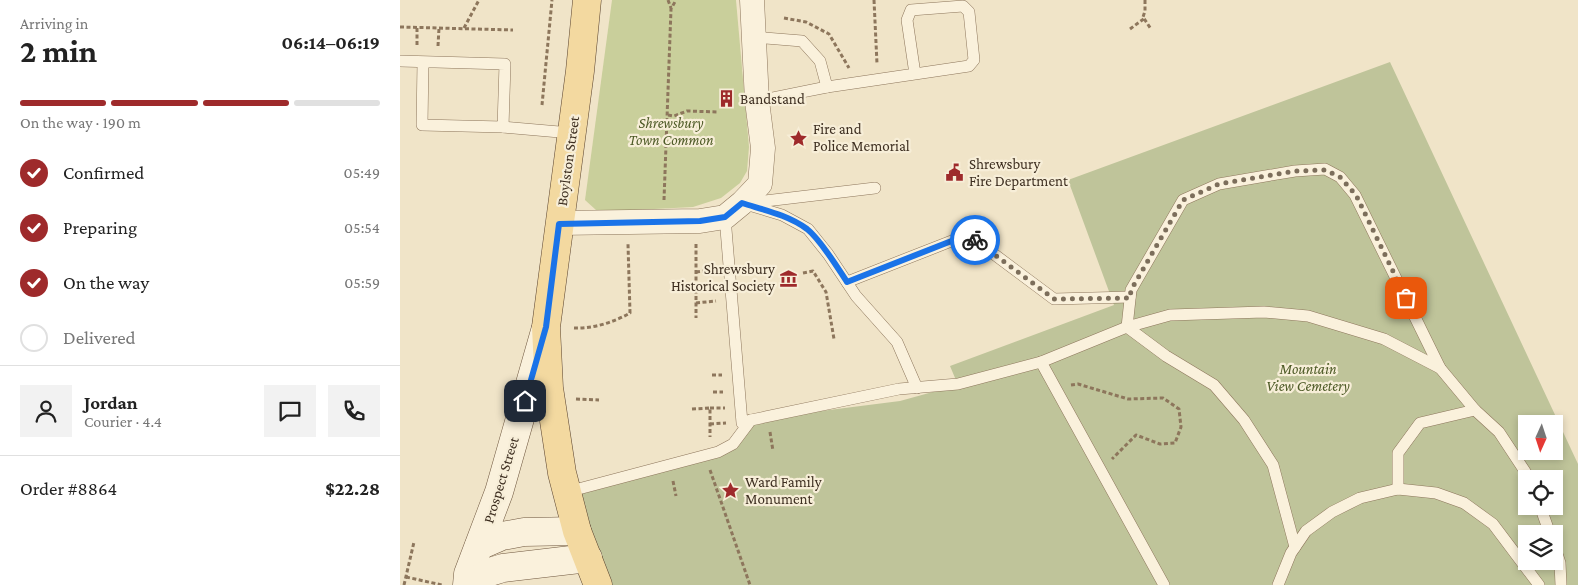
<!DOCTYPE html>
<meta charset="utf-8">
<style>
body{margin:0;font-family:"Crimson Pro",serif;background:#f2f2f2;color:#222;height:100vh;display:flex;flex-direction:column;font-size:19px;white-space:nowrap}
*{box-sizing:border-box;margin:0}
p{font-size:16px;color:#767676}
.icon{flex:none;width:28px;height:28px;fill:none;stroke:currentColor;stroke-width:2;stroke-linecap:round;stroke-linejoin:round}
.map{position:relative;flex:1;overflow:hidden}
.drawer{display:flex;flex-direction:column;background:#fff;width:400px}
.drawer>*{flex:none}
.needle{width:32px;rotate:183deg}
.buttons{position:absolute;left:1118px;top:415px;display:grid;gap:10px}
.buttons a{display:grid;place-items:center;width:45px;height:45px;border-radius:0px;background:#fff;box-shadow:0 2px 8px #0003;font-size:25px}
.pin{position:absolute;display:grid;place-items:center;width:42px;height:42px;color:#fff;margin:-21px;border-radius:10px;box-shadow:0 2px 8px #0006}
.courier{position:absolute;display:grid;place-items:center;width:50px;height:50px;margin:-25px;border:4px solid #1a73e8;border-radius:50%;background:#fff;color:#222;box-shadow:0 1px 6px #0007}
.summary em{font-style:normal;font-weight:700}
.summary div{display:flex;flex-direction:column-reverse}
.summary{display:flex;align-items:center;justify-content:space-between;height:85px;padding:0 20px}
h1{font-size:32px;font-weight:700;line-height:38px}
.bar{display:grid;grid-template-columns:repeat(4,1fr);gap:8px 5px;align-content:center;height:60px;padding:0 20px}
.bar i{height:6px;border-radius:4px;background:#e0e0e0}
.bar .active{background:#9e2a2b}
.bar p{grid-column:span 4}
.line{display:flex;align-items:center;gap:12px;padding:0 20px;border-top:1px solid #e0e0e0}
.line div{flex:1}
.round{display:grid;place-items:center;flex:none;width:52px;height:52px;border-radius:0px;background:#f2f2f2}
ol{padding:0 20px;list-style:none}
li{display:flex;align-items:center;gap:15px;height:55px}
li p{margin-inline-start:auto}
li .icon{padding:5px;border-radius:50%;background:#9e2a2b;color:#fff;stroke-width:4}
li:last-child{color:#767676}
li i{width:28px;height:28px;border:2px solid #e0e0e0;border-radius:50%}
main{display:flex;flex:1;min-height:0}
.map>svg:first-child{display:block}
.green{fill:#c9cf9b}
.cemetery{fill:#bfc49a;fill-rule:evenodd}
.lines{fill:none;stroke-linecap:round;stroke-linejoin:round}
.lane-casing{stroke:#8d765c;stroke-width:12}
.street-casing{stroke:#8d765c;stroke-width:25}
.secondary-casing{stroke:#6f573f;stroke-width:29}
.primary-casing{stroke:#5b4430;stroke-width:29}
.path{stroke:#8d765c;stroke-width:3;stroke-dasharray:4 2.5;stroke-linecap:butt}
.lane{stroke:#faf1dc;stroke-width:11}
.street{stroke:#faf1dc;stroke-width:24}
.secondary{stroke:#faf1dc;stroke-width:28}
.primary{stroke:#f3d9a0;stroke-width:28}
.done{stroke:#7c6e5b;stroke-width:5;stroke-dasharray:0 9}
.route{stroke:#1a73e8;stroke-width:6}
.labels{text-anchor:middle;dominant-baseline:central;stroke-width:4.5;stroke-linejoin:round;paint-order:stroke}
.poi-label{font-size:15px;fill:#3d2e20;stroke:#f7eed8;text-anchor:start}
.park-label{font-size:15px;font-style:italic;fill:#4d5a26;stroke:#f7eed8}
.street-label{font-size:15px;fill:#3d2e20;stroke:#f7eed8}
</style>
<main>
<section class="drawer">
<div class="summary"><div><h1>2 min</h1><p>Arriving in</p></div><em>06:14–06:19</em></div>
<div class="bar"><i class="active"></i><i class="active"></i><i class="active"></i><i></i><p>On the way · 190 m</p></div>
<ol>
<li><svg class="icon" aria-label="check" viewBox="0 0 24 24"><path d="M5 12l5 5 9-10"/></svg>Confirmed<p>05:49</p></li>
<li><svg class="icon" aria-label="check" viewBox="0 0 24 24"><path d="M5 12l5 5 9-10"/></svg>Preparing<p>05:54</p></li>
<li><svg class="icon" aria-label="check" viewBox="0 0 24 24"><path d="M5 12l5 5 9-10"/></svg>On the way<p>05:59</p></li>
<li><i></i>Delivered</li>
</ol>
<div class="line" style="height:90px"><a class="round"><svg class="icon" aria-label="person" viewBox="0 0 24 24"><circle cx="12" cy="8" r="4"/><path d="M4 21q1-7 8-7t8 7"/></svg></a><div><b>Jordan</b><p>Courier · 4.4</p></div><a class="round"><svg class="icon" aria-label="chat" viewBox="0 0 24 24"><path d="M4 5h16v11H9l-5 4z"/></svg></a><a class="round"><svg class="icon" aria-label="phone" viewBox="0 0 24 24"><path d="M5 4h4l2 5-3 2q2 4 5 5l2-3 5 2v4C11 20 4 13 5 4z"/></svg></a></div>
<div class="line" style="height:65px"><div>Order #8864</div><b>$22.28</b></div>
</section>
<div class="map">
<svg width="1178" height="585" viewBox="0 0 1178 585">
<rect width="100%" height="100%" fill="#f0e4c8"/>
<polygon class="green" points="212,0 336,0 349,147 347,171 340,183 321,198 293,207 216,211 196,210 185,200"/>
<path class="cemetery" d="M 990,62 L 1178,464 L 1178,585 L 199,585 L 167,492 L 318,452 L 351,420 L 500,401 L 558,385 L 550,366 L 714,305 L 668,180 ZM 1126,424 L 1154,424 L 1154,451 L 1126,451 ZM 1126,479 L 1154,479 L 1154,506 L 1126,506 ZM 1126,534 L 1154,534 L 1154,561 L 1126,561 Z"/>
<g class="lines">
<defs>
<g id="lane">
<polyline points="354,37 402,41 420,61 427,87 357,101"/>
<polyline points="0,61 105,64 103,127 22,125 23,62"/>
<polyline points="427,87 569,66 574,60 569,12 563,6 511,10 507,20 515,74"/>
<polyline points="103,127 171,133"/>
<polyline points="342,203 382,215 408,229 428,254 456,296 497,342 517,388"/>
<polyline points="348,203 475,188"/>
<polyline points="325,217 342,423 351,420"/>
<polyline points="447,282 554,240 575,240 654,299 730,297"/>
<polyline points="727,327 731,290 783,200 819,184 895,171 925,169 940,177 955,195 1040,368"/>
<polyline points="727,327 766,356 814,385 844,420 873,465 895,547"/>
<polyline points="641,362 727,327 770,315 864,312 908,316 984,339 1040,368 1075,410 1099,432 1130,479"/>
<polyline points="998,489 998,453 1020,423 1075,410"/>
<polyline points="167,492 318,452 333,444 351,420 499,389 558,384 641,362 764,585"/>
<polyline points="1140,506 1150,534"/>
<polyline points="1154,545 1160,563 1161,585"/>
<polyline points="878,585 891,553 906,531 932,512 960,498 998,489 1036,493 1064,503 1093,524 1139,585"/>
</g>
<polyline id="street" points="159,223 300,221 325,217 342,203 360,184 363,148 357,101 352,0"/>
<g id="secondary">
<polyline points="79,546 102,536 124,532 177,531"/>
<polyline points="67,585 68,574 99,492 145,331"/>
<polyline points="70,585 90,572 103,568 188,558"/>
</g>
<polyline id="primary" points="187,0 180,71 146,327 149,388 162,473 177,531 198,585"/>
</defs>
<use href="#lane" class="lane-casing"/>
<use href="#street" class="street-casing"/>
<use href="#secondary" class="secondary-casing"/>
<use href="#primary" class="primary-casing"/>
<g class="path">
<polyline points="268,0 271,8"/>
<polyline points="474,0 477,64"/>
<polyline points="745,0 745,11 743,17 751,29"/>
<polyline points="384,18 406,22 429,34 449,68"/>
<polyline points="0,27 113,30"/>
<polyline points="64,28 79,0"/>
<polyline points="730,29 745,18"/>
<polyline points="17,45 17,27"/>
<polyline points="38,46 39,28"/>
<polyline points="142,105 152,0"/>
<polyline points="268,115 274,116 287,111 318,112"/>
<polyline points="264,200 271,9 276,0"/>
<polyline points="296,244 296,318"/>
<polyline points="296,272 313,270"/>
<polyline points="403,273 413,271 426,292 434,339"/>
<polyline points="296,303 316,301"/>
<path d="M 174,328 C 193,329 214,322 230,313 L 228,244"/>
<polyline points="312,375 322,375"/>
<polyline points="671,385 678,384 728,399 763,398 779,409 781,427 775,443 760,444 736,435 712,459"/>
<polyline points="313,392 323,392"/>
<polyline points="176,399 199,400"/>
<polyline points="310,408 325,408"/>
<polyline points="292,409 310,408 310,437"/>
<polyline points="310,424 326,423"/>
<polyline points="370,432 373,451"/>
<polyline points="310,470 350,585"/>
<polyline points="273,481 276,496"/>
<polyline points="6,577 42,585"/>
<polyline points="4,585 14,542"/>
</g>
<use href="#lane" class="lane"/>
<use href="#street" class="street"/>
<use href="#secondary" class="secondary"/>
<use href="#primary" class="primary"/>
</g>
<g class="lines">
<polyline class="done" points="575,240 654,299 730,298 731,290 783,200 819,184 895,171 925,170 940,177 956,195 1006,298"/>
<path class="route" d="M 125,401 L 146,327 L 159,224 L 300,221 L 325,217 L 342,203 C 364,210 388,215 407,229 C 421,240 437,267 447,282 L 554,240 L 575,240"/>
</g>
<defs>
<symbol id="building-bare" viewBox="-9 -9 18 18"><path d="M-4-6H4V6H1V3H-1V6H-4ZM-2.5-4.3h1.7v1.8h-1.7ZM.8-4.3h1.7v1.8H.8ZM-2.5-1h1.7V.8h-1.7ZM.8-1h1.7V.8H.8Z" fill="#9e2a2b" stroke="#f7eed8" stroke-width="2.5" paint-order="stroke"/></symbol>
<symbol id="sight-bare" viewBox="-9 -9 18 18"><path d="M0-6L1.8-2.2L6-1.7L2.9 1.2L3.7 5.4L0 3.3L-3.7 5.4L-2.9 1.2L-6-1.7L-1.8-2.2Z" fill="#9e2a2b" stroke="#f7eed8" stroke-width="2.5" paint-order="stroke"/></symbol>
<symbol id="civic-bare" viewBox="-9 -9 18 18"><path d="M-.6-6.5H3V-4.5H.6V-3L4-1V1h2V6H-6V1h2V-1L-.6-3ZM-1.2 2.5V6h2.4V2.5Z" fill="#9e2a2b" stroke="#f7eed8" stroke-width="2.5" paint-order="stroke"/></symbol>
<symbol id="museum-bare" viewBox="-9 -9 18 18"><path d="M0-6L6-3V-2H-6V-3ZM-5-1h2V3h-2ZM-1-1h2V3h-2ZM3-1h2V3H3ZM-6 4H6V6H-6Z" fill="#9e2a2b" stroke="#f7eed8" stroke-width="2.5" paint-order="stroke"/></symbol>
</defs>
<g fill-rule="evenodd">
<use href="#building-bare" x="314" y="86" width="25" height="25"/>
<use href="#sight-bare" x="386" y="126" width="25" height="25"/>
<use href="#civic-bare" x="542" y="160" width="25" height="25"/>
<use href="#museum-bare" x="376" y="266" width="25" height="25"/>
<use href="#sight-bare" x="318" y="478" width="25" height="25"/>
</g>
<g class="labels">
<g class="poi-label">
<text x="340" y="99">Bandstand</text>
<text x="413" y="129">Fire and<tspan x="413" dy="17">Police Memorial</tspan></text>
<text x="569" y="164">Shrewsbury<tspan x="569" dy="17">Fire Department</tspan></text>
<text x="375" y="269" text-anchor="end">Shrewsbury<tspan x="375" dy="17">Historical Society</tspan></text>
<text x="345" y="482">Ward Family<tspan x="345" dy="17">Monument</tspan></text>
</g>
<g class="park-label">
<text x="271" y="123">Shrewsbury<tspan x="271" dy="17">Town Common</tspan></text>
<text x="908" y="369">Mountain<tspan x="908" dy="17">View Cemetery</tspan></text>
</g>
<g class="street-label">
<text transform="translate(168 161) rotate(-82)">Boylston Street</text>
<text transform="translate(101 480) rotate(-73)">Prospect Street</text>
</g>
</g>
</svg>
<div class="buttons">
<a><svg class="needle" viewBox="-14 -14 28 28"><path d="M0-13l5 13h-10z" fill="#e53935"/><path d="M0 13l5-13h-10z" fill="#767676"/></svg></a>
<a><svg class="icon" aria-label="locate" viewBox="0 0 24 24"><circle cx="12" cy="12" r="6"/><path d="M12 2v4M12 18v4M2 12h4M18 12h4"/></svg></a>
<a><svg class="icon" aria-label="layers" viewBox="0 0 24 24"><path d="M12 4l9 5-9 5-9-5zM3 14l9 5 9-5"/></svg></a>
</div>
<div class="pin" style="left:1006px;top:298px;background:#ea580c"><svg class="icon" aria-label="bag" viewBox="0 0 24 24"><path d="M5 8h14l-1 12H6zM9 8a3 3 0 0 1 6 0"/></svg></div>
<div class="pin" style="left:125px;top:401px;background:#1f2937"><svg class="icon" aria-label="home" viewBox="0 0 24 24"><path d="M3 11l9-7 9 7M6 9v11h12V9"/></svg></div>
<div class="courier" style="left:575px;top:240px"><svg class="icon" aria-label="bike" viewBox="0 0 24 24"><circle cx="6" cy="16" r="4"/><circle cx="18" cy="16" r="4"/><path d="M6 16l4-8h5l3 8M10 8l3 8H6M13 5h3"/></svg></div>
</div>
</main>
